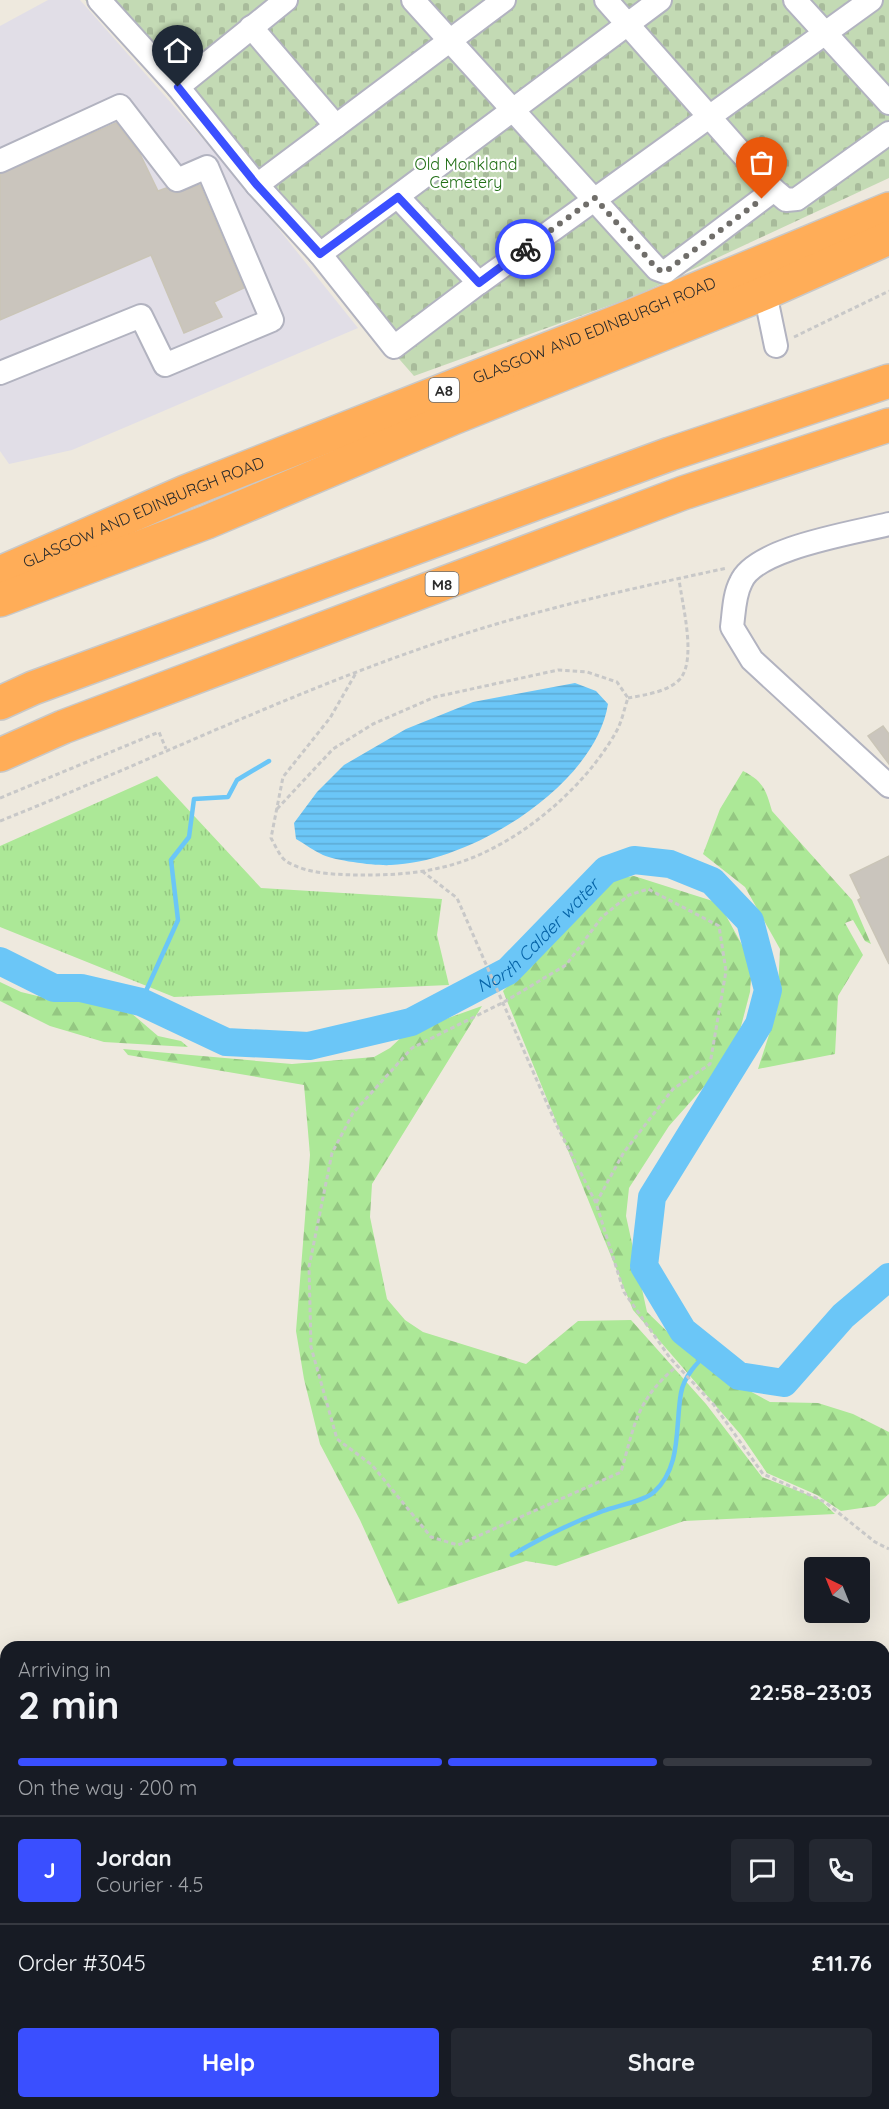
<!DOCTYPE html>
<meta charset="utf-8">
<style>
body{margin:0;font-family:Quicksand,sans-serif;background:#242831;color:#f1f3f6;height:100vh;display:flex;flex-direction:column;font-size:22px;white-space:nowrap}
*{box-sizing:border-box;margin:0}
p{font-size:20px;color:#9ea1a6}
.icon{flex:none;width:33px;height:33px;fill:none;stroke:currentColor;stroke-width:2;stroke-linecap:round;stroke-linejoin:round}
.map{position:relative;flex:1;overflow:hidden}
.side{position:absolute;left:0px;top:1641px;width:890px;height:468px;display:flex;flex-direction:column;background:#171b24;border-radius:18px 18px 0 0;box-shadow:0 6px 24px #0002}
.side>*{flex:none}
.needle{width:39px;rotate:317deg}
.buttons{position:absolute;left:804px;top:1557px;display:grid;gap:12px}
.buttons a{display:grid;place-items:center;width:66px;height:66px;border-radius:6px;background:#171b24;box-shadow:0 6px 24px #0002;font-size:30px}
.pin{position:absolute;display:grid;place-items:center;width:51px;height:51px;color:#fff;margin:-62px -26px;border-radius:50% 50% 50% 0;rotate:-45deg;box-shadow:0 0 6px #0007}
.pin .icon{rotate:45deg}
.courier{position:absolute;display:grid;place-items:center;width:60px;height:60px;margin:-30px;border:4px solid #3a4fff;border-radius:50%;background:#fff;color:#222;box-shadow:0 2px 8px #0007}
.overview em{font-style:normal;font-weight:700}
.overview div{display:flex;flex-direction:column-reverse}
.overview{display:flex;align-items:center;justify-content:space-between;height:102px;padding:0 18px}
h1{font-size:39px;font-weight:700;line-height:45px}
.bar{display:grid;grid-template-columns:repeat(4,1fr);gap:9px 6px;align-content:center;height:72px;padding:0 18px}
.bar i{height:8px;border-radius:4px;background:#363941}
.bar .active{background:#3a4fff}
.bar p{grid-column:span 4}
.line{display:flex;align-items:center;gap:15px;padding:0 18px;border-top:2px solid #363941}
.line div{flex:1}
.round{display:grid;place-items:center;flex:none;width:63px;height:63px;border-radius:6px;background:#242831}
.cta{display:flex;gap:12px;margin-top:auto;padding:12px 18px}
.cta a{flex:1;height:69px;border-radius:6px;background:#3a4fff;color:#fff;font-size:24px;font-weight:700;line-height:69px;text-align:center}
.cta a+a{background:#242831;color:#f1f3f6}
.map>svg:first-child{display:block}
.industrial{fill:#e1dee7}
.grass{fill:url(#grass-tufts)}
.forest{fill:url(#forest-firs)}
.cemetery{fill:url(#cemetery-stones)}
.water{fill:url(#water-rules)}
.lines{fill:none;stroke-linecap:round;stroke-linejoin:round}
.stream{stroke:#6bc6f7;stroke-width:4.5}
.river{stroke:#6bc6f7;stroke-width:28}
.building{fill:#cac5bd;stroke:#cac5b7;stroke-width:1.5}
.minor-casing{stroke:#b2b3c0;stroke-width:26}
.highway-casing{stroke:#c8c8c8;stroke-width:36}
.path{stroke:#c8c8c8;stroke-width:3;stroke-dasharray:4.5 3;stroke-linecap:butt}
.minor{stroke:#fff;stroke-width:22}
.highway{stroke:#ffad58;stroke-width:33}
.done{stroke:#706e6a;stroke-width:6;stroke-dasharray:0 10.8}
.route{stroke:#3a4fff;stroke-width:8}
.labels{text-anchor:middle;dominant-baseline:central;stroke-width:4.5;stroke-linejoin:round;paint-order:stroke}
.shield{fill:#fff;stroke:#6b6b6b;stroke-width:1.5}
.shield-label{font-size:15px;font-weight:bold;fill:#2c2c2c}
.park-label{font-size:16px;fill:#216f16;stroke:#fff}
.street-label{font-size:16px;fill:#2c2c2c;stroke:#fff}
.water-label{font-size:18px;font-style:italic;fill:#0563a7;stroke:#fff}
</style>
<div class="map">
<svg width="889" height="2109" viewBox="0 0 889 2109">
<defs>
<pattern id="grass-tufts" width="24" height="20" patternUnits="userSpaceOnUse" patternTransform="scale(1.5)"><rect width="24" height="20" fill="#ace897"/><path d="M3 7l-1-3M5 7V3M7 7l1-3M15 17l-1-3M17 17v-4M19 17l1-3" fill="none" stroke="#94c782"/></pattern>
<pattern id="forest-firs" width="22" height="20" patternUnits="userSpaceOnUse" patternTransform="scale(1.5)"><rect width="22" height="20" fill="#ace897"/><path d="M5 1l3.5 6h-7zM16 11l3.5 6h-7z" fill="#94c782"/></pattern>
<pattern id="cemetery-stones" width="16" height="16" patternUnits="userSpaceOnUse" patternTransform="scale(1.5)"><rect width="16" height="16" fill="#c3dab4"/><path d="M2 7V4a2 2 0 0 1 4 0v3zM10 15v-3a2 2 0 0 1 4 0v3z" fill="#a8bb9b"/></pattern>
<pattern id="water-rules" width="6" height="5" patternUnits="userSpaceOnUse" patternTransform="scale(1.5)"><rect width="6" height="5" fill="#6bc6f7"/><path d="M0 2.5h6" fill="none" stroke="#5daad4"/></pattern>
</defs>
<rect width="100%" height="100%" fill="#eee9de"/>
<polygon class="industrial" points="48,0 80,0 241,182 358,328 72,450 9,464 0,451 0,26"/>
<polygon class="grass" points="157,776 261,888 442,899 437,935 449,985 174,997 0,927 0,846"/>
<g class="forest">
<path d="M 743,771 C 763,781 766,790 772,811 L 852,900 L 871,944 L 865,941 L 853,920 L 845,923 L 863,955 L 838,996 L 835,1054 L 758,1069 L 777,1010 L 780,949 L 745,887 L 703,854 L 720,809 Z"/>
<polygon points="634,876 719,903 752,963 750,992 739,1034 726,1062 669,1126 629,1188 626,1216 647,1312 676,1340 733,1382 770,1402 818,1403 853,1414 889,1432 889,1494 875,1506 841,1511 817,1495 767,1473 741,1435 633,1310 503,991 612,879"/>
<polygon points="0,982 21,992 58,1001 96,999 130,1012 158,1036 181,1041 188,1047 104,1042 50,1026 0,1001"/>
<polygon points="482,1006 372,1184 370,1217 387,1299 405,1320 423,1332 526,1364 578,1321 631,1320 706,1404 762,1477 819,1499 835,1514 684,1521 556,1566 526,1561 398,1604 360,1520 320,1444 304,1379 296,1331 310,1155 304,1085 128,1055 123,1049 292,1064 374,1057 390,1048 406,1033"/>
</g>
<polygon class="cemetery" points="85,0 889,0 889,178 633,297 414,376"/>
<path class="water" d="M 575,683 L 596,691 L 608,704 C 595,786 470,863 391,865 C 376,866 337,861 323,855 C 314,851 305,844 296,839 L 294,823 L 317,792 L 344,765 L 406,729 L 473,702 Z"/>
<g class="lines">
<g class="stream">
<polyline points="141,1002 178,920 171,860 189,837 194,799 228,797 237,780 269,761"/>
<path d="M 512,1555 C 541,1538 571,1523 603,1511 C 615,1506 645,1501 654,1492 C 682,1467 675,1426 681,1393 C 684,1376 697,1363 709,1351"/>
</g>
<path class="river" id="s1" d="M 0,961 L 54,988 L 81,988 L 141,1002 L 226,1042 L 309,1046 L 411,1022 L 508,971 L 606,870 L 634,860 L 670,864 L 712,881 L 750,921 L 768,990 L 759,1024 L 652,1197 L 644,1266 L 683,1331 L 739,1376 L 784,1383 L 843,1316 L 889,1277"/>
</g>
<g class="building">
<polygon points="116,123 140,154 158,191 166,188 177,193 200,185 244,288 214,302 222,317 184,333 151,255 0,320 0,174"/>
<polygon points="883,726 889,734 889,764 868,736"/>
<polygon points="889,856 889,964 858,900 861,898 850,875"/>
</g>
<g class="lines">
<defs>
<g id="minor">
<polyline points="99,0 178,87 257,185"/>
<polyline points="413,0 657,269 665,272 774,190 606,0"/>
<polyline points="795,0 889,103"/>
<polyline points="251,27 336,126"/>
<polyline points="178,87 286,0"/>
<polyline points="0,161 120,106 177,180 207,167 272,320 165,365 141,316 0,373"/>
<polyline points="774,190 786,200 797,199 889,133"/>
<polyline points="398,197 479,283 871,0"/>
<polyline points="320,254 660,0"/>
<polyline points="480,282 394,347 320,254 257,185 504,0"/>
<polyline points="765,293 776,346"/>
<path d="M 889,524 C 854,533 755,548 741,582 C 734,595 734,612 732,627 L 752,660 L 889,786"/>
</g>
<g id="highway">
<path id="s2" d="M 0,573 L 185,492 L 629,317 L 889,209"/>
<polyline points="0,600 207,522 453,418 765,293 889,238"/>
<polyline points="0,703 33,688 670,454 889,381"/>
<polyline points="0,755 63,727 683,493 889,425"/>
</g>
</defs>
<use href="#minor" class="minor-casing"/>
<use href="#highway" class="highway-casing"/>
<g class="path">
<polyline points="794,337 889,291"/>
<path d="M 628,698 C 644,695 668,692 680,679 C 697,659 682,604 679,579"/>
<polyline points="0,798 159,732 166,749"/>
<path d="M 277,809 L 333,749 L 373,724 L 435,697 L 558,670 L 587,672 L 617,682 L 628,698 C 624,709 622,722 616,732 C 582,793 507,854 439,868 C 414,874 388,875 362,875 C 340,875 305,874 286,861 C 280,857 275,845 271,838 L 283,777 L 330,718 L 356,673"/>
<path d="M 0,821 C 156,759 307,684 467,633 C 552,606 639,587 727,568"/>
<polyline points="422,871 457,898 556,1124 596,1203 624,1292 670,1358 714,1405 763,1474 825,1502 875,1542 889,1549"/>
<path d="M 596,1203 L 624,1152 L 673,1089 L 710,1064 L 726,971 L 719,926 L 648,889 L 629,895 L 602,917 L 566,965 L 504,1002 L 412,1048 L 353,1113 L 332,1153 L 309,1267 L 311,1347 L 337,1439 L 372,1465 L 431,1537 L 458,1545 L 621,1472 C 635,1424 636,1400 677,1366"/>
</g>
<use href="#minor" class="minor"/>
<use href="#highway" class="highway"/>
</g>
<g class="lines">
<polyline class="done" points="525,249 595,198 657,269 665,272 762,199"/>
<polyline class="route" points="178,87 256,184 320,254 398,197 479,283 525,249"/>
</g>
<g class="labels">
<g class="shield">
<rect x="429" y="378" width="30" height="24" rx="4.5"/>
<rect x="425.5" y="572" width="33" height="24" rx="4.5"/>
</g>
<g class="shield-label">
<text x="444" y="390">A8</text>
<text x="442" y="584">M8</text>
</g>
<g class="park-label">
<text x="466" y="164">Old Monkland<tspan x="466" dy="18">Cemetery</tspan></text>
</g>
<g class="street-label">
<text stroke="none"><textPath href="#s2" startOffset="642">GLASGOW AND EDINBURGH ROAD</textPath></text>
<text stroke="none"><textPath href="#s2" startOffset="156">GLASGOW AND EDINBURGH ROAD</textPath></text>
</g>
<g class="water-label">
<text stroke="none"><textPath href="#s1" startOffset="586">North Calder water</textPath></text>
</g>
</g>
</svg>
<div class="buttons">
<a><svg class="needle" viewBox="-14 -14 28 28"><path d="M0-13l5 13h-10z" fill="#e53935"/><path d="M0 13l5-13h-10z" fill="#9ea1a6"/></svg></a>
</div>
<div class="pin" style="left:762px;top:199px;background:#ea580c"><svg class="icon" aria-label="bag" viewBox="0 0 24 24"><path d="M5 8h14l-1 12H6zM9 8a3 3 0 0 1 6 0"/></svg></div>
<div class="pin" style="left:178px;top:87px;background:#1f2937"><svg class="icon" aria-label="home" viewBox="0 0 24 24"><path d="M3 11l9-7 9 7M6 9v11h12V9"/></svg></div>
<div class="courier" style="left:525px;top:249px"><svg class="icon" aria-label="bike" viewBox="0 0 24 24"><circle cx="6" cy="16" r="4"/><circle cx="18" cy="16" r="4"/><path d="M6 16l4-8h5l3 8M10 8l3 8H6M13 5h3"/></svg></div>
<section class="side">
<div class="overview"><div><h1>2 min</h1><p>Arriving in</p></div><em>22:58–23:03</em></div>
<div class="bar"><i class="active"></i><i class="active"></i><i class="active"></i><i></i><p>On the way · 200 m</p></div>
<div class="line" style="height:108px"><b class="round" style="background:#3a4fff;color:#fff">J</b><div><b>Jordan</b><p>Courier · 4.5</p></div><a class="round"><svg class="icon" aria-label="chat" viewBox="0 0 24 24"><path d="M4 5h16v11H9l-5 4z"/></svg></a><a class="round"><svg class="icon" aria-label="phone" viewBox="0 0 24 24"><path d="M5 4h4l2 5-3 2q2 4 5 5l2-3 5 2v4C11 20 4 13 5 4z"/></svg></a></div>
<div class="line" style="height:78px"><div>Order #3045</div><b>£11.76</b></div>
<div class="cta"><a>Help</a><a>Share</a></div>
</section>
</div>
